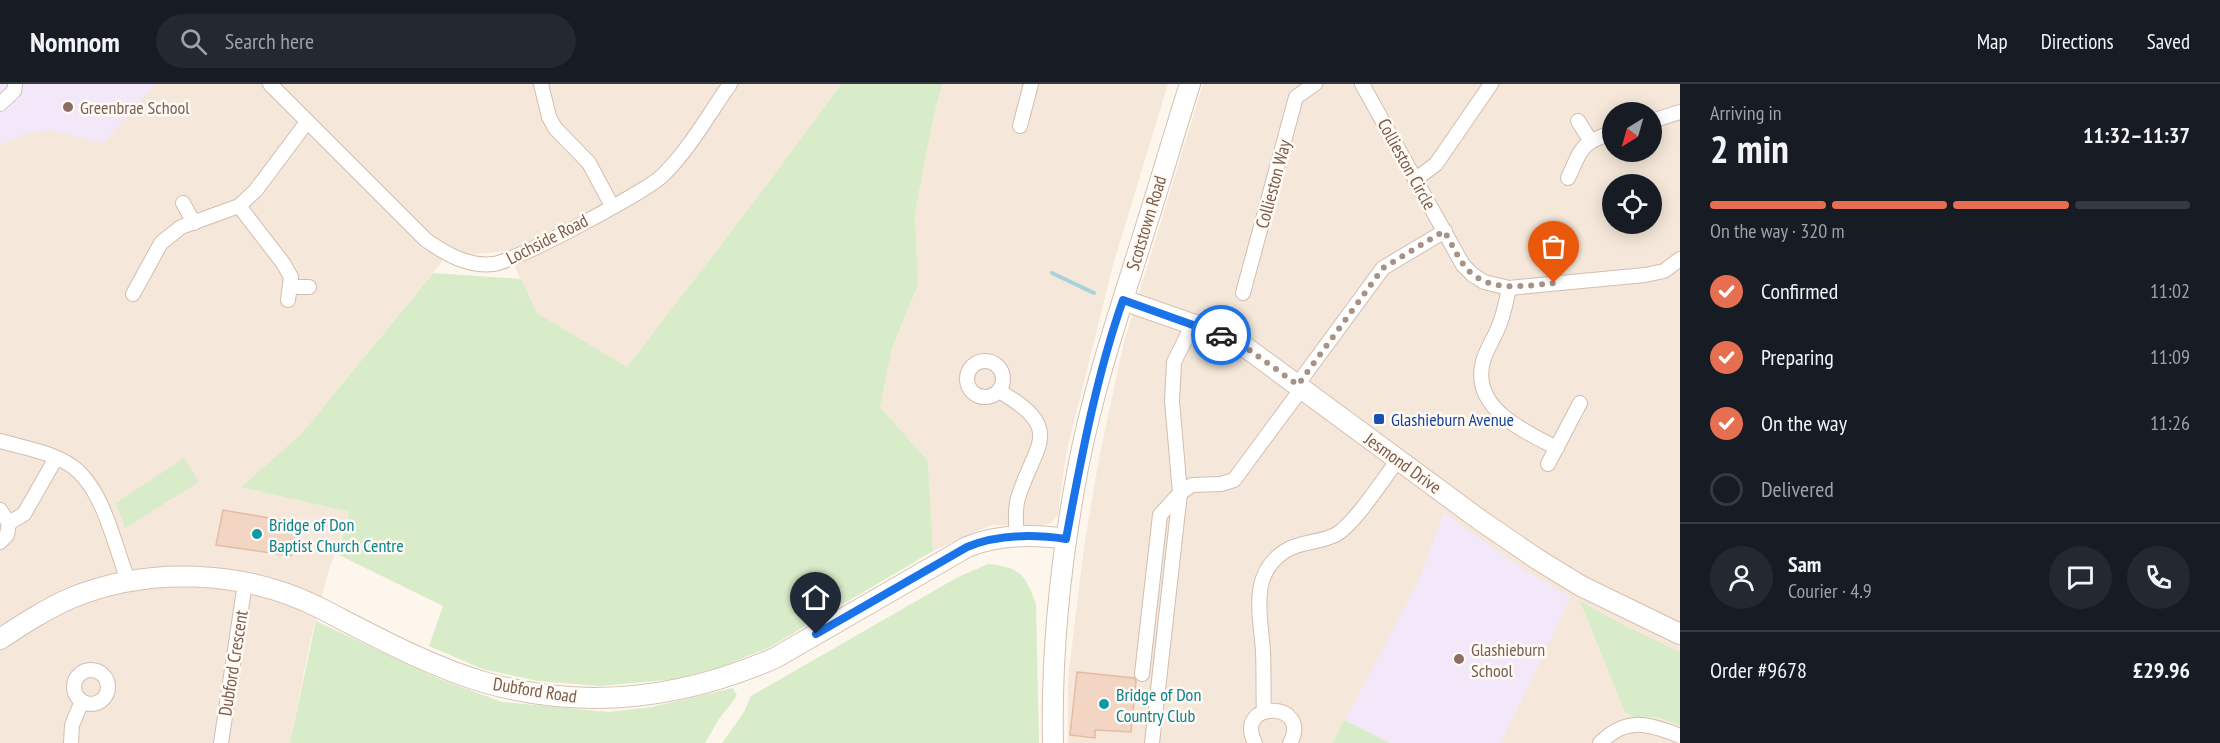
<!DOCTYPE html>
<meta charset="utf-8">
<style>
body{margin:0;font-family:"PT Sans Narrow",sans-serif;background:#242831;color:#f1f3f6;height:100vh;display:flex;flex-direction:column;font-size:22px;white-space:nowrap}
*{box-sizing:border-box;margin:0}
p{font-size:20px;color:#9ea1a6}
.icon{flex:none;width:33px;height:33px;fill:none;stroke:currentColor;stroke-width:2;stroke-linecap:round;stroke-linejoin:round}
.map{position:relative;flex:1;overflow:hidden}
.drawer{display:flex;flex-direction:column;background:#171b24;width:540px}
.drawer>*{flex:none}
.needle{width:39px;rotate:217deg}
.controls{position:absolute;left:1602px;top:18px;display:grid;gap:12px}
.controls a{display:grid;place-items:center;width:60px;height:60px;border-radius:50%;background:#171b24;box-shadow:0 3px 15px #0003;font-size:30px}
.pin{position:absolute;display:grid;place-items:center;width:51px;height:51px;color:#fff;margin:-62px -26px;border-radius:50% 50% 50% 0;rotate:-45deg;box-shadow:0 0 6px #0007}
.pin .icon{rotate:45deg}
.courier{position:absolute;display:grid;place-items:center;width:60px;height:60px;margin:-30px;border:4px solid #1a73e8;border-radius:50%;background:#fff;color:#222;box-shadow:0 2px 8px #0007}
.headline em{font-style:normal;font-weight:600}
.headline div{display:flex;flex-direction:column-reverse}
.headline{display:flex;align-items:center;justify-content:space-between;height:102px;padding:0 30px}
h1{font-size:39px;font-weight:600;line-height:45px}
.bar{display:grid;grid-template-columns:repeat(4,1fr);gap:9px 6px;align-content:center;height:72px;padding:0 30px}
.bar i{height:8px;border-radius:4px;background:#363941}
.bar .selected{background:#e76f51}
.bar p{grid-column:span 4}
.line{display:flex;align-items:center;gap:15px;padding:0 30px;border-top:2px solid #363941}
.line div{flex:1}
.round{display:grid;place-items:center;flex:none;width:63px;height:63px;border-radius:32px;background:#242831}
ol{padding:0 30px;list-style:none}
li{display:flex;align-items:center;gap:18px;height:66px}
li p{margin-inline-start:auto}
li .icon{padding:6px;border-radius:50%;background:#e76f51;color:#fff;stroke-width:4}
li:last-child{color:#9ea1a6}
li i{width:33px;height:33px;border:3px solid #363941;border-radius:50%}
header{display:flex;align-items:center;gap:36px;box-sizing:border-box;height:84px;padding:0 30px;background:#171b24;border-bottom:2px solid #363941}
header strong{font-size:28px}
nav{display:flex;gap:33px;margin-inline-start:auto;font-size:21px}
.search{width:420px;height:54px;background:#242831;display:flex;align-items:center;gap:15px;box-sizing:border-box;padding:0 21px;border-radius:33px;color:#9ea1a6;font-size:22px}
main{display:flex;flex:1;min-height:0}
.map>svg:first-child{display:block}
.residential{fill:#f5e8da;fill-rule:evenodd}
.education{fill:#f3e8fa}
.green{fill:#d8ecc9}
.lines{fill:none;stroke-linecap:round;stroke-linejoin:round}
.stream{stroke:#a5d3da;stroke-width:4}
.building{fill:#f3d5c3;stroke:#e6bba3;stroke-width:1.5}
.street-casing{stroke:#d1beb0;stroke-width:16}
.secondary-casing{stroke:#d6c0b0;stroke-width:22}
.street{stroke:#fff;stroke-width:14}
.secondary{stroke:#fff;stroke-width:20}
.done{stroke:#a89285;stroke-width:6;stroke-dasharray:0 10.8}
.route{stroke:#1a73e8;stroke-width:8}
.education-dot{fill:#8d6e63;stroke:#fffaf3;stroke-width:2}
.transit-dot{fill:#1a4fb4;stroke:#fffaf3;stroke-width:2}
.culture-dot{fill:#0f9aa8;stroke:#fffaf3;stroke-width:2}
.labels{text-anchor:middle;dominant-baseline:central;stroke-width:5;stroke-linejoin:round;paint-order:stroke}
.education-label{font-size:18px;fill:#785e54;stroke:#fffaf3;text-anchor:start}
.street-label{font-size:18px;fill:#7a5c4d;stroke:#fffaf3}
.transit-label{font-size:18px;fill:#164399;stroke:#fffaf3;text-anchor:start}
.culture-label{font-size:18px;fill:#0d838f;stroke:#fffaf3;text-anchor:start}
</style>
<header>
<strong>Nomnom</strong>
<div class="search"><svg class="icon" aria-label="search" viewBox="0 0 24 24"><circle cx="10" cy="10" r="6"/><path d="M15 15l6 6"/></svg>Search here</div>
<nav><a>Map</a><a>Directions</a><a>Saved</a></nav>
</header>
<main>
<div class="map">
<svg width="1680" height="659" viewBox="0 0 1680 659">
<rect width="100%" height="100%" fill="#fdf6ec"/>
<g class="residential">
<polygon points="0,0 841,0 766,102 627,283 537,229 507,167 468,171 453,164 302,349 241,403 349,428 328,489 310,559 290,659 0,659"/>
<polygon points="942,0 1168,0 1113,181 1066,370 1058,431 1051,439 1042,442 991,441 933,467 928,377 880,323 892,264 918,201 915,130 932,40"/>
<path d="M 1203,0 L 1680,0 L 1680,659 L 1068,659 L 1068,594 L 1085,456 L 1100,369 L 1124,258 ZM 1612,28 L 1652,28 L 1652,68 L 1612,68 ZM 1612,100 L 1652,100 L 1652,140 L 1612,140 Z"/>
</g>
<g class="education">
<polygon points="0,0 155,0 103,59 50,46 24,50 0,61"/>
<polygon points="1444,429 1526,487 1571,513 1501,659 1333,659 1419,496"/>
</g>
<g class="green">
<polygon points="841,0 942,0 932,40 915,130 918,201 892,264 880,323 928,377 933,467 770,563 721,583 676,595 600,602 537,597 483,585 429,562 443,522 337,470 349,428 241,403 302,349 433,189 521,195 537,229 627,283 766,102"/>
<polygon points="184,374 199,398 125,444 116,419"/>
<path d="M 988,480 C 1020,483 1025,490 1036,520 L 1039,659 L 722,659 L 744,628 L 751,612 L 958,493 Z"/>
<polygon points="1580,517 1623,541 1680,568 1680,641 1657,633 1634,633 1625,628"/>
<polygon points="316,537 437,594 502,618 609,628 652,623 733,604 737,612 719,635 705,659 290,659"/>
<polygon points="1344,636 1390,659 1333,659"/>
</g>
<g class="lines">
<polyline class="stream" points="1052,189 1094,209"/>
</g>
<g class="building">
<polygon points="223,426 298,439 291,472 216,461"/>
<polygon points="1077,588 1134,594 1136,597 1131,648 1095,646 1095,654 1070,651"/>
</g>
<g class="lines">
<defs>
<g id="street">
<path d="M 270,0 L 426,156 C 446,170 468,183 493,180 C 515,178 645,108 662,92 C 689,66 709,30 730,0"/>
<polyline points="541,0 549,33 555,44 589,79 612,122"/>
<polyline points="1362,0 1463,181 1473,191 1484,198 1509,204 1645,191 1664,187 1680,175"/>
<polyline points="0,20 14,7 15,0"/>
<polyline points="1578,37 1590,56"/>
<polyline points="1652,37 1680,28"/>
<polyline points="1020,42 1031,0"/>
<path d="M 1568,94 C 1582,64 1580,59 1612,49"/>
<polyline points="1416,95 1436,80 1491,0"/>
<polyline points="183,119 194,139"/>
<polyline points="239,122 283,179 291,193 288,216"/>
<polyline points="290,203 309,203"/>
<path d="M 1509,204 C 1506,217 1504,231 1498,244 C 1493,257 1484,268 1482,282 C 1474,326 1526,348 1557,364"/>
<polyline points="1243,209 1296,13 1315,0"/>
<polyline points="133,210 161,159 181,143 239,122 256,106 307,38"/>
<circle cx="985" cy="295" r="18"/>
<polyline points="1297,301 1383,184 1445,147"/>
<path d="M 999,307 C 1066,346 1035,359 1018,414 C 1014,427 1017,439 1016,452"/>
<path d="M 0,357 C 24,364 59,369 78,387 C 105,412 115,463 128,496"/>
<polyline points="1548,380 1580,319"/>
<polyline points="0,426 9,439 7,451 0,458"/>
<polyline points="9,439 24,430 56,374"/>
<circle cx="91" cy="603" r="17"/>
<polyline points="1142,590 1160,431 1180,409 1192,401 1221,400 1234,396 1302,304"/>
<path d="M 1264,628 C 1263,608 1264,588 1263,568 C 1261,532 1248,491 1285,467 C 1300,457 1321,459 1337,450 C 1357,437 1383,395 1398,376"/>
<polyline points="71,659 72,641 82,617"/>
<polyline points="221,659 245,499"/>
<polyline points="1152,659 1180,409 1172,317 1174,278 1193,240"/>
<path d="M 1255,659 C 1233,615 1313,617 1290,659"/>
<path d="M 1600,659 C 1626,633 1648,639 1680,652"/>
</g>
<g id="secondary">
<polyline points="1123,216 1212,247 1248,265 1480,436 1537,475 1581,502 1680,550"/>
<path d="M 0,555 C 23,540 46,525 71,514 C 148,482 243,486 318,523 C 371,550 430,583 487,599 C 586,627 683,614 775,574 L 967,463 C 999,450 1032,450 1066,455"/>
<path d="M 1053,659 C 1051,567 1061,474 1078,384 C 1094,300 1122,220 1147,139 C 1162,93 1175,46 1190,0"/>
</g>
</defs>
<use href="#street" class="street-casing"/>
<use href="#secondary" class="secondary-casing"/>
<use href="#street" class="street"/>
<use href="#secondary" class="secondary"/>
</g>
<g class="lines">
<path class="done" d="M 1221,251 L 1248,265 L 1298,301 L 1383,184 L 1444,147 C 1451,158 1456,170 1463,180 C 1484,210 1523,202 1554,199"/>
<path class="route" d="M 816,550 L 967,463 C 999,450 1032,450 1066,455 C 1081,375 1096,293 1123,216 L 1221,251"/>
</g>
<g class="education-dot">
<circle cx="68" cy="23" r="6"/>
<circle cx="1459" cy="575" r="6"/>
</g>
<rect class="transit-dot" x="1373" y="329" width="12" height="12" rx="3"/>
<g class="culture-dot">
<circle cx="257" cy="450" r="6"/>
<circle cx="1104" cy="620" r="6"/>
</g>
<g class="labels">
<g class="education-label">
<text x="80" y="23">Greenbrae School</text>
<text x="1471" y="565">Glashieburn<tspan x="1471" dy="21">School</tspan></text>
</g>
<g class="street-label">
<text transform="translate(1407 80) rotate(61)">Collieston Circle</text>
<text transform="translate(1273 100) rotate(-75)">Collieston Way</text>
<text transform="translate(1146 139) rotate(-73)">Scotstown Road</text>
<text transform="translate(547 155) rotate(-27)">Lochside Road</text>
<text transform="translate(1403 379) rotate(36)">Jesmond Drive</text>
<text transform="translate(233 579) rotate(-81)">Dubford Crescent</text>
<text transform="translate(535 606) rotate(9)">Dubford Road</text>
</g>
<g class="transit-label">
<text x="1391" y="335">Glashieburn Avenue</text>
</g>
<g class="culture-label">
<text x="269" y="440">Bridge of Don<tspan x="269" dy="21">Baptist Church Centre</tspan></text>
<text x="1116" y="610">Bridge of Don<tspan x="1116" dy="21">Country Club</tspan></text>
</g>
</g>
</svg>
<div class="controls">
<a><svg class="needle" viewBox="-14 -14 28 28"><path d="M0-13l5 13h-10z" fill="#e53935"/><path d="M0 13l5-13h-10z" fill="#9ea1a6"/></svg></a>
<a><svg class="icon" aria-label="locate" viewBox="0 0 24 24"><circle cx="12" cy="12" r="6"/><path d="M12 2v4M12 18v4M2 12h4M18 12h4"/></svg></a>
</div>
<div class="pin" style="left:1554px;top:199px;background:#ea580c"><svg class="icon" aria-label="bag" viewBox="0 0 24 24"><path d="M5 8h14l-1 12H6zM9 8a3 3 0 0 1 6 0"/></svg></div>
<div class="pin" style="left:816px;top:550px;background:#1f2937"><svg class="icon" aria-label="home" viewBox="0 0 24 24"><path d="M3 11l9-7 9 7M6 9v11h12V9"/></svg></div>
<div class="courier" style="left:1221px;top:251px"><svg class="icon" aria-label="car" viewBox="0 0 24 24"><path d="M5 17H2v-5l4-1 3-4h7l3 4 3 1v5h-3M9 17h6M6 11h13"/><circle cx="7" cy="17" r="2"/><circle cx="17" cy="17" r="2"/></svg></div>
</div>
<section class="drawer">
<div class="headline"><div><h1>2 min</h1><p>Arriving in</p></div><em>11:32–11:37</em></div>
<div class="bar"><i class="selected"></i><i class="selected"></i><i class="selected"></i><i></i><p>On the way · 320 m</p></div>
<ol>
<li><svg class="icon" aria-label="check" viewBox="0 0 24 24"><path d="M5 12l5 5 9-10"/></svg>Confirmed<p>11:02</p></li>
<li><svg class="icon" aria-label="check" viewBox="0 0 24 24"><path d="M5 12l5 5 9-10"/></svg>Preparing<p>11:09</p></li>
<li><svg class="icon" aria-label="check" viewBox="0 0 24 24"><path d="M5 12l5 5 9-10"/></svg>On the way<p>11:26</p></li>
<li><i></i>Delivered</li>
</ol>
<div class="line" style="height:108px"><a class="round"><svg class="icon" aria-label="person" viewBox="0 0 24 24"><circle cx="12" cy="8" r="4"/><path d="M4 21q1-7 8-7t8 7"/></svg></a><div><b>Sam</b><p>Courier · 4.9</p></div><a class="round"><svg class="icon" aria-label="chat" viewBox="0 0 24 24"><path d="M4 5h16v11H9l-5 4z"/></svg></a><a class="round"><svg class="icon" aria-label="phone" viewBox="0 0 24 24"><path d="M5 4h4l2 5-3 2q2 4 5 5l2-3 5 2v4C11 20 4 13 5 4z"/></svg></a></div>
<div class="line" style="height:78px"><div>Order #9678</div><b>£29.96</b></div>
</section>
</main>
